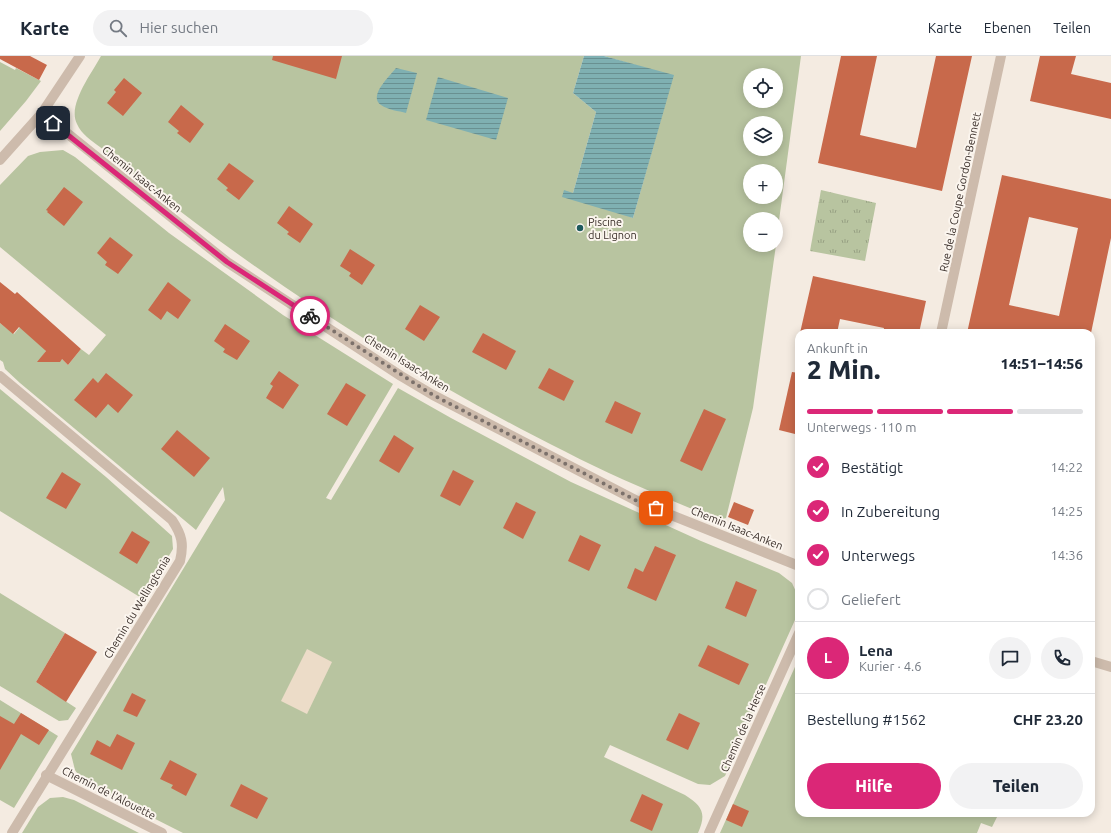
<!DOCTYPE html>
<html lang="de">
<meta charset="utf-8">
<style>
body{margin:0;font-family:Ubuntu,sans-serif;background:#f2f2f3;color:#1f2937;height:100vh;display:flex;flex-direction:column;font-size:15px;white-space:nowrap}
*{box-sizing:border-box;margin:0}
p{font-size:13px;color:#747a83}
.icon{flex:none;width:22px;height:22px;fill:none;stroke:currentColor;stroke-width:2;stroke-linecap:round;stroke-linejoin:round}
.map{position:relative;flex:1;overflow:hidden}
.details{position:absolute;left:795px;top:273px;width:300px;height:488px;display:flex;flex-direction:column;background:#fff;border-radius:12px;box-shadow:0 2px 10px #0003}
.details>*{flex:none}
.fabs{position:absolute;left:743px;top:12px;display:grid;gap:8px}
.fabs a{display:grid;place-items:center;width:40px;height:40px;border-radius:50%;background:#fff;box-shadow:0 2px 10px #0003;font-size:20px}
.pin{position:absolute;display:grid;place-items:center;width:34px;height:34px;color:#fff;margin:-17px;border-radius:8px;box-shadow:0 2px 6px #0006}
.courier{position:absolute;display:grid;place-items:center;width:40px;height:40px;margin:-20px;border:3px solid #db2777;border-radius:50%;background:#fff;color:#222;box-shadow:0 1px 5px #0007}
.head em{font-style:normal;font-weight:800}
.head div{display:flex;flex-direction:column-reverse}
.head{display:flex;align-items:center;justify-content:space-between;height:68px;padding:0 12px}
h1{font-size:26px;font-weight:800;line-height:30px}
.bar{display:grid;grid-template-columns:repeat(4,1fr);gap:6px 4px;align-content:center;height:48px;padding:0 12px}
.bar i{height:5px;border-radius:3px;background:#e0e1e3}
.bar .on{background:#db2777}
.bar p{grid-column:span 4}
.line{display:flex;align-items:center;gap:10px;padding:0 12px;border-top:1px solid #e0e1e3}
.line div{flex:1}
.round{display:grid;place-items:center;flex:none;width:42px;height:42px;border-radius:21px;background:#f2f2f3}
ol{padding:0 12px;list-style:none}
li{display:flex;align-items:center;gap:12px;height:44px}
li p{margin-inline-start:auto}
li .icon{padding:4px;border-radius:50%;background:#db2777;color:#fff;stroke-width:4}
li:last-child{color:#747a83}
li i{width:22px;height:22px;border:2px solid #e0e1e3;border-radius:50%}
.cta{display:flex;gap:8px;margin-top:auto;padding:8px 12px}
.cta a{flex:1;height:46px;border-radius:24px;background:#db2777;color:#fff;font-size:16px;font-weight:800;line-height:46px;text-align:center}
.cta a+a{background:#f2f2f3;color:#1f2937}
header{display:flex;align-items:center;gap:24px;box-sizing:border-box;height:56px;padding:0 20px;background:#fff;border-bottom:1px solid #e0e1e3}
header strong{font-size:19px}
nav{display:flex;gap:22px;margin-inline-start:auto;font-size:14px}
.search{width:280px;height:36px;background:#f2f2f3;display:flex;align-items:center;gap:10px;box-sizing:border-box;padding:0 14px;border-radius:22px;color:#747a83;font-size:15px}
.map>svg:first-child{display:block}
.green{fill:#b8c4a0;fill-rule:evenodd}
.park{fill:url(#park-tufts)}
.plaza{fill:#ecdcc8}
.water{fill:url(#water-rules)}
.building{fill:#c8694b;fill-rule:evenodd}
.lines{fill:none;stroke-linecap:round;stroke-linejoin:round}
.pedestrian{stroke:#cdbbac;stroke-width:10}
.minor{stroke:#cdbbac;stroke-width:10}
.tertiary{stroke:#cdbbac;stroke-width:10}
.done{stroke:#7c716b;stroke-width:4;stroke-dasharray:0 7.2}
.route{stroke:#db2777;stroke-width:5}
.poi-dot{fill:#1f5a5e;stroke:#fbf5ee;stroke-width:1.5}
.labels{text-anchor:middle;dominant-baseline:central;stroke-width:4;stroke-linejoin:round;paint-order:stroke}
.street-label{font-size:11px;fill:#3b302b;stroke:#fbf5ee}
.poi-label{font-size:11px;fill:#3b302b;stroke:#fbf5ee;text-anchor:start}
</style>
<header>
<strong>Karte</strong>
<div class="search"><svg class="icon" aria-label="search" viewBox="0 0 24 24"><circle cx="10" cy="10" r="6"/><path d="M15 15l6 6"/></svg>Hier suchen</div>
<nav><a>Karte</a><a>Ebenen</a><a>Teilen</a></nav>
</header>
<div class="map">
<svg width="1111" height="777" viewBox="0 0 1111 777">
<defs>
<pattern id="park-tufts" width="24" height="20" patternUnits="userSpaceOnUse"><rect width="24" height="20" fill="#b8c4a0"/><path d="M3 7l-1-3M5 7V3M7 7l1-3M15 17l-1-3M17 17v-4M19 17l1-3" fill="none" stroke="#97a083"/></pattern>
<pattern id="water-rules" width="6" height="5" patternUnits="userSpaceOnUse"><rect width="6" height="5" fill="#7fb0b2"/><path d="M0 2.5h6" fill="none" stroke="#699091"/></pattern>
</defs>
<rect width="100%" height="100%" fill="#f4ebe1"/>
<g class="green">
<path d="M 101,0 L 584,0 L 573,37 L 596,56 L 573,137 L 633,162 L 673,20 L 604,0 L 801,0 L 776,187 L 776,163 L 750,163 L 750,189 L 776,189 L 753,352 L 726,462 L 719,464 C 692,453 665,442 638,430 C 598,413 560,393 521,373 C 390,304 265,223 149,131 C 133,118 117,105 100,91 C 92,85 81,78 77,68 C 67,49 92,17 101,0 ZM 750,19 L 776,19 L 776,45 L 750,45 ZM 750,67 L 776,67 L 776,93 L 750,93 ZM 750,115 L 776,115 L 776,141 L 750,141 Z"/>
<polygon points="0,6 15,14 16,12 41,25 26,45 0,75"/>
<path d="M 63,94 L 75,101 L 169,177 L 283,259 L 393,328 L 326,442 L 331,444 L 398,332 L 451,362 L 571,426 L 701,485 L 779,517 L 792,527 L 798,540 L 799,555 L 725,720 L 710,729 L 698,728 L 610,689 L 604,701 L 685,739 C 702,750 707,757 698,777 L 183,777 L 84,727 L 75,714 L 71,698 L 225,444 L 223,431 L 196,474 L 20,327 L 5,313 L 3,306 L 0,304 L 0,267 L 14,278 L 30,259 L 46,295 L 41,302 L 46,306 L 50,306 L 54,301 L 62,303 L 68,309 L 81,293 L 89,299 L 106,279 L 0,191 L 0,129 L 28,100 L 40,96 Z"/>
<polygon points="0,333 106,421 172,480 173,493 143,543 0,455"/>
<polygon points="0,537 65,577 36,626 76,652 68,664 59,665 0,630"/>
<polygon points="799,602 799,757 999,757 992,771 981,767 977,777 720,777"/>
<polygon points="0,644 58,680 14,752 0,744"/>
<polygon points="63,741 74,744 139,777 22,777 38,751 50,742"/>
</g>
<polygon class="park" points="821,134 876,147 865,205 810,195"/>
<polygon class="plaza" points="307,593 332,606 307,658 281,645"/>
<g class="water">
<polygon points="584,0 604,0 674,19 633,162 562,141 564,134 573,137 596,56 573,37"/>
<path d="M 396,12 L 417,17 L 406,57 C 399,55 388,54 381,49 C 368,40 389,21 396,12 Z"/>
<polygon points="438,21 508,42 496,84 426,64"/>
</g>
<g class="building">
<polygon points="0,0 30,0 47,9 39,24 0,3"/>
<polygon points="273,0 342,0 336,23 272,4"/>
<polygon points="841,0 877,0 860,79 916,92 936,0 972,0 942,135 818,107"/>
<polygon points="1040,0 1076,0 1071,18 1111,27 1111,63 1030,45"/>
<polygon points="124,22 142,37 123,60 107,47 116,36 114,34"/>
<polygon points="181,49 204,68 190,87 177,77 179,75 168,66"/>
<polygon points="229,107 254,125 239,144 226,134 228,132 217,123"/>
<path d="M 1002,119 L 1111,143 L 1111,182 L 1091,277 L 967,277 ZM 1029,161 L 1078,172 L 1059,260 L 1009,249 Z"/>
<polygon points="64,131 83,146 64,170 47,156 48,155 46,154"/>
<polygon points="289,150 313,168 300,187 287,178 289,176 277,167"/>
<polygon points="110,181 133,199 118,218 105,209 107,206 97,197"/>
<polygon points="350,193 375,209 362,229 349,220 351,217 340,210"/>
<polygon points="813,220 926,245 919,277 883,277 884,272 840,263 837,277 800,277"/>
<polygon points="0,226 15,238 17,236 81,293 68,309 62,303 60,306 37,306 46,295 19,271 13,278 0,267"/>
<polygon points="168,226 191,244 178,263 167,255 161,264 148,254"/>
<polygon points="420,249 440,261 424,285 405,273"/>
<polygon points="225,268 250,285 237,304 223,296 225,293 214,285"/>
<polygon points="483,277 516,295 506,314 472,296"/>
<polygon points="549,312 574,325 564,345 538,332"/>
<polygon points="279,315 299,329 283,353 266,342 273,330 270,328"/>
<polygon points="792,316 799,317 799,379 779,374"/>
<polygon points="106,317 133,339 118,357 108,348 96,362 74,344 93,322 98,327"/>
<polygon points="346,327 366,339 347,370 327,358"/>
<polygon points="615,345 641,357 632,378 605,366"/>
<polygon points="704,353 726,363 702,415 680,405"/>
<polygon points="177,374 210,402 194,421 161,393"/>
<polygon points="394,379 414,392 399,417 379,405"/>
<polygon points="453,414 474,425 460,450 440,440"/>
<polygon points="62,416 81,428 66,453 46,442"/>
<polygon points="516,446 536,456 523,483 503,472"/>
<polygon points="734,446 754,454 748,469 728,461"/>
<polygon points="132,475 150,486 137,508 119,497"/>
<polygon points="580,479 601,489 589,515 568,505"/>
<polygon points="655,490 676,499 656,545 627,532 635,512 643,516"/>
<polygon points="736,525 757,534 746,561 725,552"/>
<polygon points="65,577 97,596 66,646 36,626"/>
<polygon points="708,589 749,608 739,629 698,610"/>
<polygon points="132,637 146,644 137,661 123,655"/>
<polygon points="21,657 49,674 39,689 21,678 0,714 0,660 14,668"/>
<polygon points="679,657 700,667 688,694 666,684"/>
<polygon points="117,678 135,687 122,714 90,698 97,684 110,691"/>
<polygon points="170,704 197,718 186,740 171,732 173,729 160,723"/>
<polygon points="241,728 268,742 257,763 230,750"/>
<polygon points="642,738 663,748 652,775 630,765"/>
<polygon points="733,748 749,755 742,771 726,764"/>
</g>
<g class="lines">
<polyline class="pedestrian" points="941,277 1001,0"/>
<g class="minor">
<polyline points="42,57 227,206 401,320 433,339 641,447 799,510"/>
<path d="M 0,320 L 172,464 C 182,479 184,488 180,505 L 12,777"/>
<polyline points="1091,605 1111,611"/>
<polyline points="46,719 162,777"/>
<polyline points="709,777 799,577"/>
</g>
<polyline class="tertiary" points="0,104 42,57 80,0"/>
</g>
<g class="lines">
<polyline class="done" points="310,260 433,339 641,447 656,452"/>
<polyline class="route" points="53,67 227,206 310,260"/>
</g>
<circle class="poi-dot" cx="580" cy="172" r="4"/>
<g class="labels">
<g class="street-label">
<text transform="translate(142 123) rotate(39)">Chemin Isaac-Anken</text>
<text transform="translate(960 136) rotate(-78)">Rue de la Coupe Gordon-Bennett</text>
<text transform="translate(407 307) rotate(32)">Chemin Isaac-Anken</text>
<text transform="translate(737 472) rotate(22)">Chemin Isaac-Anken</text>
<text transform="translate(137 551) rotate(-59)">Chemin du Wellingtonia</text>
<text transform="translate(743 672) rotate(-66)">Chemin de la Herse</text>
<text transform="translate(109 737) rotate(27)">Chemin de l'Alouette</text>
</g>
<g class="poi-label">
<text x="588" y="166">Piscine<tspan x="588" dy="13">du Lignon</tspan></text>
</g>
</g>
</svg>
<div class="fabs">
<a><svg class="icon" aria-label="locate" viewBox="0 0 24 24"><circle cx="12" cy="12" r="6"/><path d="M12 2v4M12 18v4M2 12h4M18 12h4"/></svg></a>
<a><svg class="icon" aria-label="layers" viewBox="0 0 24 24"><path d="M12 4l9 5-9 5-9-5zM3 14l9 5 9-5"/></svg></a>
<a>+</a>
<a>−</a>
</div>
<div class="pin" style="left:656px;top:452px;background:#ea580c"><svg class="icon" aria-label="bag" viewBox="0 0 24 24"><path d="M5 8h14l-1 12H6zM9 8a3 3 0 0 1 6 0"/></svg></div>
<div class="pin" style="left:53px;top:67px;background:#1f2937"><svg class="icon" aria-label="home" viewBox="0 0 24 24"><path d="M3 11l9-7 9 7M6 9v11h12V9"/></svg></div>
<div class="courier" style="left:310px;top:260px"><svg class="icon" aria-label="bike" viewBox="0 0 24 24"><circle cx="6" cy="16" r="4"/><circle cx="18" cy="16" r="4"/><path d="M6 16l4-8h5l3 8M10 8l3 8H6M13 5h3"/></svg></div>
<section class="details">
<div class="head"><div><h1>2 Min.</h1><p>Ankunft in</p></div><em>14:51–14:56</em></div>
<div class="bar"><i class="on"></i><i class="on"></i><i class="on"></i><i></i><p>Unterwegs · 110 m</p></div>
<ol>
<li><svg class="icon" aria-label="check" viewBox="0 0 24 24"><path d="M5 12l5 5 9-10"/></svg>Bestätigt<p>14:22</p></li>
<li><svg class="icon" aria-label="check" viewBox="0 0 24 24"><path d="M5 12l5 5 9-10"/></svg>In Zubereitung<p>14:25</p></li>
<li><svg class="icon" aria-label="check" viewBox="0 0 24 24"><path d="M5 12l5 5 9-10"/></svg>Unterwegs<p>14:36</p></li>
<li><i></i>Geliefert</li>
</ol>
<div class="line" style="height:72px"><b class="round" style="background:#db2777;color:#fff">L</b><div><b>Lena</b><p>Kurier · 4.6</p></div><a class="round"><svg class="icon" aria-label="chat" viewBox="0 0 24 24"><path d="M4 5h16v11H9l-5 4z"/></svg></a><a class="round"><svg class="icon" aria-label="phone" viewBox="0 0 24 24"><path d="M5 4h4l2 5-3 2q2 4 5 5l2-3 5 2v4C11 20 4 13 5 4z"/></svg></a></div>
<div class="line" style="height:52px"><div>Bestellung #1562</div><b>CHF 23.20</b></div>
<div class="cta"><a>Hilfe</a><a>Teilen</a></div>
</section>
</div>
